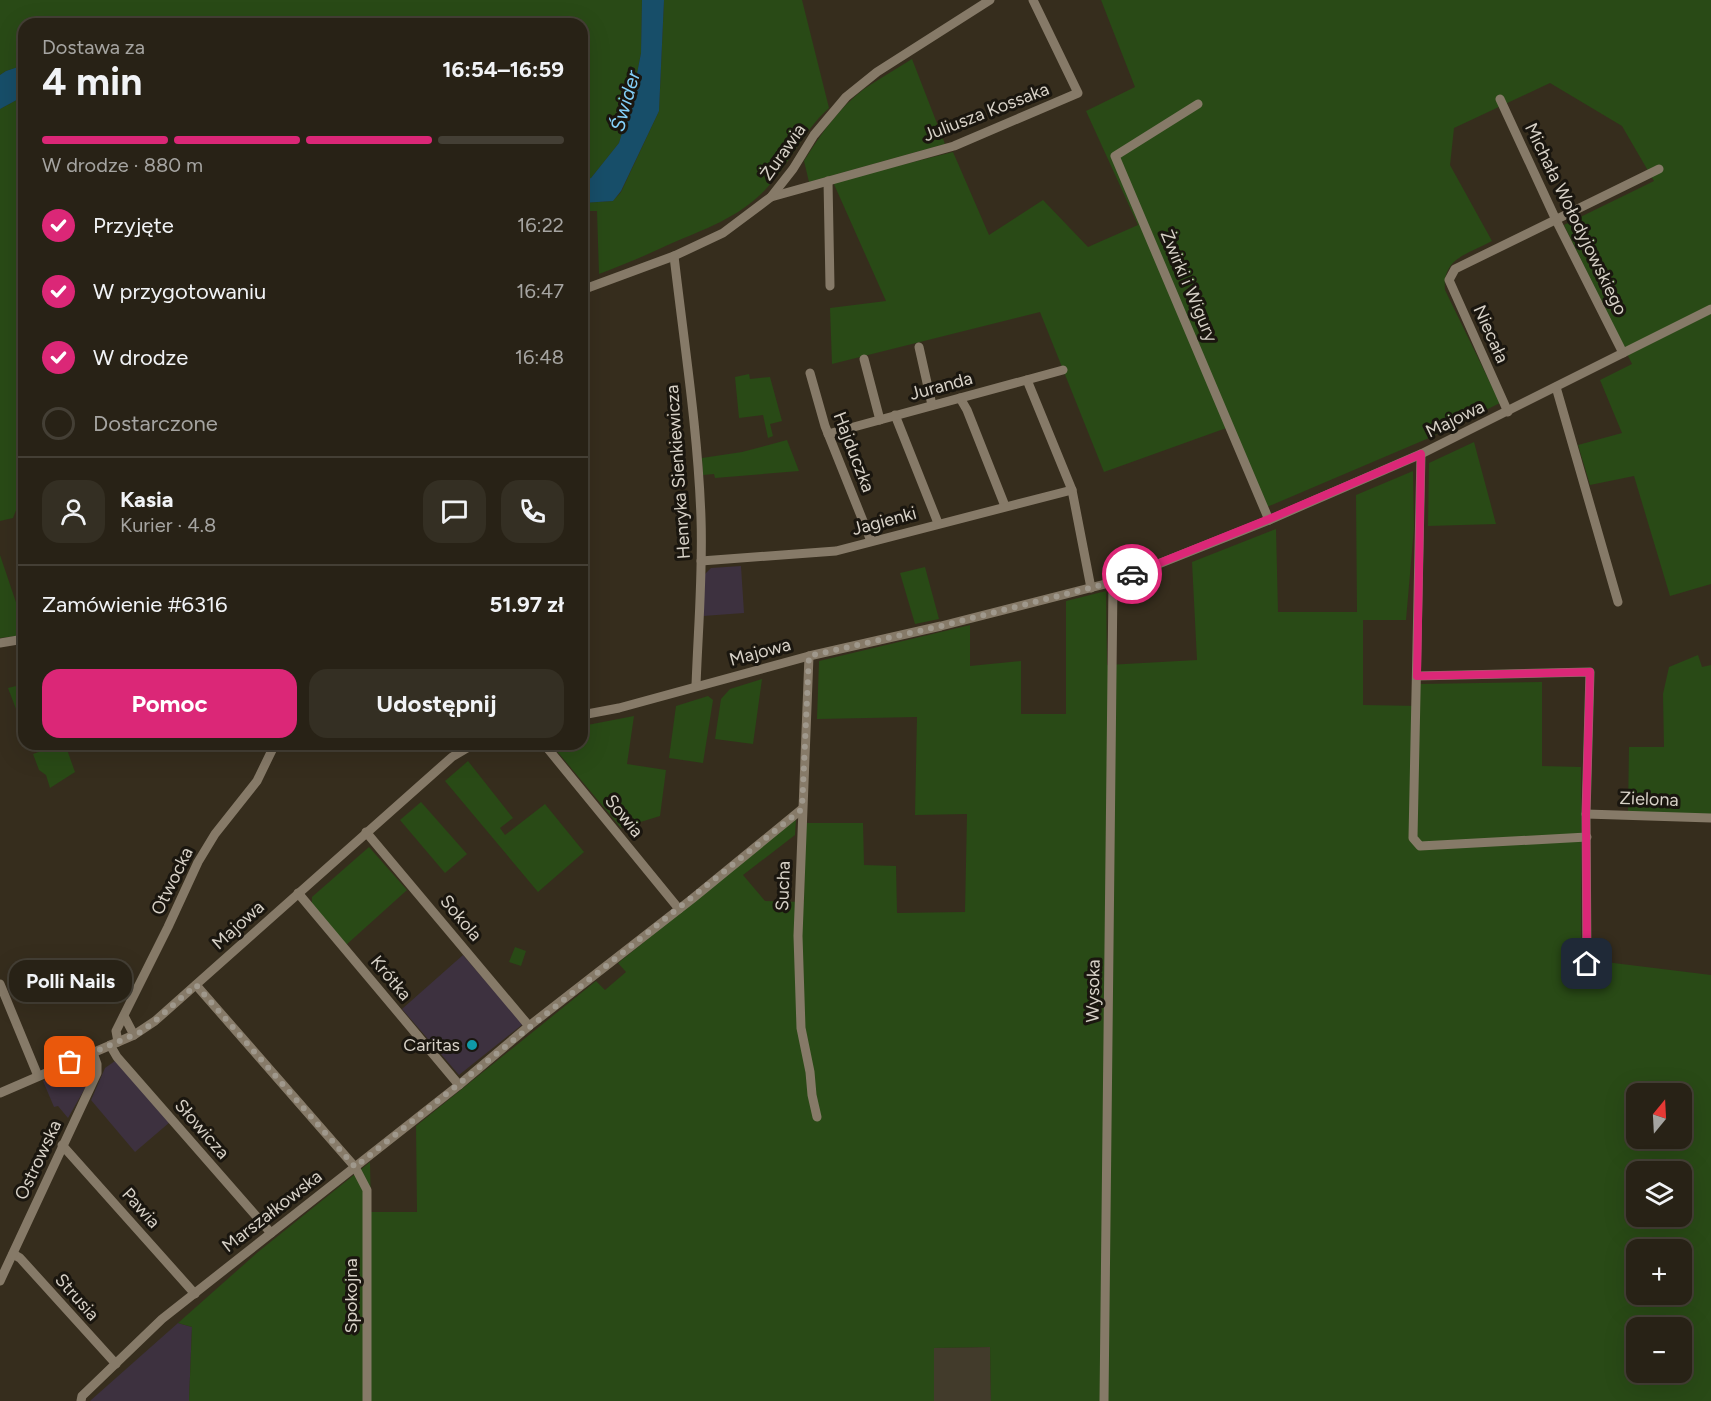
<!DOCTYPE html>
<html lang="pl">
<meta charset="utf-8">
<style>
body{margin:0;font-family:Figtree,sans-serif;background:#342f23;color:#f1f3f6;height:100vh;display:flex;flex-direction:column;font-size:22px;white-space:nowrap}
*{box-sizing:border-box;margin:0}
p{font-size:20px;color:#a5a4a1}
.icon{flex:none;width:33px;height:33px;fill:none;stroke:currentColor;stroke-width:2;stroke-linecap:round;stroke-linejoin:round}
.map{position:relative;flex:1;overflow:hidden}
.details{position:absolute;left:18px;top:18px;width:570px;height:732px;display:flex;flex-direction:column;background:#282216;border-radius:18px;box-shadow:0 6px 24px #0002,0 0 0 2px #443f35}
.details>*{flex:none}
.needle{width:39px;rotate:18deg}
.fabs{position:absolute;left:1626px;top:1083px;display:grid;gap:12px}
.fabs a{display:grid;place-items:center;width:66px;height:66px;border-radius:12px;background:#282216;box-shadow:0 6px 24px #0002,0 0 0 2px #443f35;font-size:30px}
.pin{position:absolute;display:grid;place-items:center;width:51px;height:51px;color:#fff;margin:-26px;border-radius:12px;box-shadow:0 3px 9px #0006}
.courier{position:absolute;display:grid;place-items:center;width:60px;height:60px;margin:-30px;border:4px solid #db2777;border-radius:50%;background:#fff;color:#222;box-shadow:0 2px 8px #0007}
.bubble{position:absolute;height:42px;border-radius:18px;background:#282216;box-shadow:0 6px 24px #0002,0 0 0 2px #443f35;font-size:20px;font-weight:700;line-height:42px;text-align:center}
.summary em{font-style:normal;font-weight:700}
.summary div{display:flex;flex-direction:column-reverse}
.summary{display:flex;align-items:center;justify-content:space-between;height:102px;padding:0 24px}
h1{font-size:39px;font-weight:700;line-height:45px}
.bar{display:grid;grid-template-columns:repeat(4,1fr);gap:9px 6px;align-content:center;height:72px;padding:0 24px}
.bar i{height:8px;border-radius:4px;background:#443f35}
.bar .selected{background:#db2777}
.bar p{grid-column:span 4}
.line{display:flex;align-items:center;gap:15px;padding:0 24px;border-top:2px solid #443f35}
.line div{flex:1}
.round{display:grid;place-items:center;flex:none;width:63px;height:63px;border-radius:18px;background:#342f23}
ol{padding:0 24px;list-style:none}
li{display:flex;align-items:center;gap:18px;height:66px}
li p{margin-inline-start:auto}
li .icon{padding:6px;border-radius:50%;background:#db2777;color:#fff;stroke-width:4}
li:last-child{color:#a5a4a1}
li i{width:33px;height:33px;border:3px solid #443f35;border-radius:50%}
.action{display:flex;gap:12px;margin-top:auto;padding:12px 24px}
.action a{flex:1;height:69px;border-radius:18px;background:#db2777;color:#fff;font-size:24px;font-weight:700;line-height:69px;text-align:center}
.action a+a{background:#342f23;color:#f1f3f6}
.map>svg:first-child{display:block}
.commercial{fill:#3d313f}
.industrial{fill:#423b2b}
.green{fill:#294a16;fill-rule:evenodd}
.water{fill:#174e69}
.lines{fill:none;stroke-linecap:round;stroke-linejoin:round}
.minor{stroke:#867a68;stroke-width:9}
.done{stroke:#9f988c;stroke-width:6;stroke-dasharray:0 10.8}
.route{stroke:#db2777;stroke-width:8}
.culture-dot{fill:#0f9aa8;stroke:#1a160f;stroke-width:2}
.labels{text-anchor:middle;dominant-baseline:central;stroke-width:6;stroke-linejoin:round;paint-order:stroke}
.street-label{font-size:18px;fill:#d7d1c7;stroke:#1a160f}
.poi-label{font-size:18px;fill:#d7d1c7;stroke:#1a160f;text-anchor:end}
.water-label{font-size:20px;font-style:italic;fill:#84d0fa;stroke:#1a160f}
</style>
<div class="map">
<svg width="1711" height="1401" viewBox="0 0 1711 1401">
<rect width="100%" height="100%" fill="#362d1d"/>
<g class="commercial">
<polygon points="741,566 744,613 703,616 705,574 711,568"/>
<polygon points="463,955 523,1024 459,1075 402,1009"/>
<polygon points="87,1061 92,1069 92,1076 68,1118 58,1106 54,1107 43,1081"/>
<polygon points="115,1061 118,1062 170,1122 135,1152 91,1100 105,1068"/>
<polygon points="178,1323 192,1327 189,1401 90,1401"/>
</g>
<polygon class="industrial" points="990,1347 991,1401 934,1401 934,1348"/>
<g class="green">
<polygon points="0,0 642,0 641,53 632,99 619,143 591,178 582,181 582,24 117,24 97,21 83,24 24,24 24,65 6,71 0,75"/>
<path d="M 664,0 L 802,0 L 829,108 C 803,131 789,165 765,190 C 738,218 705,229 670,244 C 647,255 623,265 599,274 L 597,211 L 582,211 L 582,203 L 613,201 L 621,192 L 659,111 Z"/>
<path d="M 1101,0 L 1711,0 L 1711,584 L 1670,596 L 1634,476 L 1590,485 L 1578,445 L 1622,433 L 1600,380 L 1632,364 L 1564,225 L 1654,181 L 1622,126 L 1550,83 L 1454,128 L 1450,165 L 1492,241 C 1468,254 1442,258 1445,290 L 1500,403 L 1429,438 L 1267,507 L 1232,426 L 1104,472 L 1040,312 L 832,364 L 830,308 L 886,301 L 833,182 L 953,152 L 989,235 L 1043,200 L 1088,247 L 1138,225 L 1086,111 L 1135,87 Z"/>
<path d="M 912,59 L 945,144 L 809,182 L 804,161 C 820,135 839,108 864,89 C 879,79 896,69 912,59 Z"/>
<polygon points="24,96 24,490 13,518 0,521 0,109"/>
<polygon points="749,374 750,379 770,377 782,421 770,424 773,436 768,438 763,415 739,418 735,377"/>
<polygon points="787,440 799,471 715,478 714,474 703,475 702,458 742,452"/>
<polygon points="1474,442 1496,524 1428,526 1429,463"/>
<path d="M 1413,471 L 1414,528 L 1406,620 L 1363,620 L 1363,705 L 1420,706 L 1420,684 L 1542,682 L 1542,766 L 1581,767 L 1581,959 L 1711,975 L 1711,1401 L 991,1401 L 990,1347 L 934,1348 L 934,1401 L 189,1401 L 192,1327 L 178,1323 L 258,1252 L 370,1162 L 371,1212 L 417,1212 L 416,1126 L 596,981 L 605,990 L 626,972 L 618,963 L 796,819 L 795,835 L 743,875 L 765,901 L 804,902 L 805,823 L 863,823 L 864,865 L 896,866 L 897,913 L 965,912 L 967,814 L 915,815 L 917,717 L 817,719 L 819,661 L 970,625 L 970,666 L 1021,661 L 1021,714 L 1066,714 L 1066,601 L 1106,591 L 1107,665 L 1197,660 L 1192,562 L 1276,529 L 1278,612 L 1357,612 L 1356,495 ZM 1636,1094 L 1682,1094 L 1682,1138 L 1636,1138 ZM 1636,1172 L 1682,1172 L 1682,1216 L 1636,1216 ZM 1636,1250 L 1682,1250 L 1682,1294 L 1636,1294 ZM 1636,1328 L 1682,1328 L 1682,1372 L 1636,1372 Z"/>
<polygon points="0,555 24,626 24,635 0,638"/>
<polygon points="925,567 939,619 915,624 900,573"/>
<polygon points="1698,655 1702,667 1711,665 1711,814 1628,813 1629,747 1664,747 1663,694 1669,667"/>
<polygon points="762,679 753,744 715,739 721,699 730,689"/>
<polygon points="24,684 24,721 21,722 8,688"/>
<polygon points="708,696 713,700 703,763 669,758 676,706"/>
<polygon points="634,716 627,764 666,770 660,816 621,828 551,744 582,744 582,726"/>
<polygon points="61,744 65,744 75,772 50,788 46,775 39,770 33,754"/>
<polygon points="468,761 513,818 500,828 505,835 545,804 584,852 538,892 445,781"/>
<polygon points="421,802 467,854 445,873 400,820"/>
<polygon points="369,847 407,890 346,945 312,906 312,897"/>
<polygon points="515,947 526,951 521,966 509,962"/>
</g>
<g class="water">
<polygon points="642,0 664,0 659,111 621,191 613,201 582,203 582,181 591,178 619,143 632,99 641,53"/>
<polygon points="24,65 24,96 0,109 0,75 6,71"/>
</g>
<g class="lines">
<g class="minor">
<polyline points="1500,99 1556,220 1623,353"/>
<polyline points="1198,104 1115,156 1269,520"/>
<polyline points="828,181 830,286"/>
<polyline points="771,197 954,146 1078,93 1033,0"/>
<path d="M 674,256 C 684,343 698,431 701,518 C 703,574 698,630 696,686"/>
<polyline points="582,290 674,256 723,233 771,197 793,169 814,135 846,97 877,72 990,0"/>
<polyline points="919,347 932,405"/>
<polyline points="864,359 880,420"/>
<polyline points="810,373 825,426 871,541"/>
<polyline points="1027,380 1072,490 1091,588"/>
<polyline points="1556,387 1618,602"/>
<polyline points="960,398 967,410 1005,506"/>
<polyline points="1508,412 1449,280 1455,269 1659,169"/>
<polyline points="895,415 938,523"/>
<polyline points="828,434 1063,370"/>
<polyline points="1421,454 1413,838 1420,846 1587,837"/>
<polyline points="701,561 836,551 1072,490"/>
<polyline points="0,643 24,639"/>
<polyline points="809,656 798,936 801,1028 810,1072 812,1095 817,1117"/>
<polyline points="1417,676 1590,672 1586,814 1587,964"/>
<polyline points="582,715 619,708 809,656 941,626 1113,582 1269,520 1421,454 1711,309"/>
<polyline points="544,744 679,909"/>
<polyline points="1586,814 1711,818"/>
<polyline points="366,832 529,1026"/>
<polyline points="298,893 459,1085"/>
<polyline points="0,984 38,1076"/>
<polyline points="196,985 355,1167 367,1190 367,1401"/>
<polyline points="124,1016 134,1035"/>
<polyline points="118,1042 116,1031 168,927 198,862 215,834 257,781 275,744"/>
<polyline points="110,1045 117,1057 271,1233"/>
<polyline points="0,1093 134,1035 155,1021 452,757 474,744"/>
<polyline points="62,1145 195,1294"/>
<polyline points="13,1254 20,1258 116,1364"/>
<polyline points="0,1281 97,1073 97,1064 93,1053"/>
<polyline points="81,1401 82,1396 162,1319 459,1085 529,1026 692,899 802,809"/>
<polyline points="1104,1401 1113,582"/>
</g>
</g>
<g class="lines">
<polyline class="done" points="70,1062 141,1032 155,1021 196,985 355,1167 802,809 809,656 941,626 1113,582 1132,574"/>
<polyline class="route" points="1132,574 1269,519 1421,454 1417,676 1590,672 1586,814 1587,964"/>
</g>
<circle class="culture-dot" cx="472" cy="1045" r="6"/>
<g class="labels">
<g class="street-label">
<text transform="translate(986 112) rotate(-21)">Juliusza Kossaka</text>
<text transform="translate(783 152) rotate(-55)">Żurawia</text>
<text transform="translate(1576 219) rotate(64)">Michała Wołodyjowskiego</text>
<text transform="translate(1189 286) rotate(67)">Żwirki i Wigury</text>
<text transform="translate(1491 334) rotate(66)">Niecała</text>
<text transform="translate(941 386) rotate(-15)">Juranda</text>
<text transform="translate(1455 419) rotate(-26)">Majowa</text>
<text transform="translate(854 452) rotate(69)">Hajduczka</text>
<text transform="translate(678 472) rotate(-94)">Henryka Sienkiewicza</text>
<text transform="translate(884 521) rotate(-15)">Jagienki</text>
<text transform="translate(760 652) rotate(-15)">Majowa</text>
<text transform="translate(1649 799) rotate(2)">Zielona</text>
<text transform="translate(624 816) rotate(51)">Sowia</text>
<text transform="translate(172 881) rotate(-64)">Otwocka</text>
<text transform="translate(783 886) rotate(-88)">Sucha</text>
<text transform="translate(461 918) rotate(50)">Sokola</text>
<text transform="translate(238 925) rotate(-42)">Majowa</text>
<text transform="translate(391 978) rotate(50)">Krótka</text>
<text transform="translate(1093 991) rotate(-89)">Wysoka</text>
<text transform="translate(202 1129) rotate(49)">Słowicza</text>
<text transform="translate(38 1160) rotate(-65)">Ostrowska</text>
<text transform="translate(141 1208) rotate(48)">Pawia</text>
<text transform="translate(272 1211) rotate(-38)">Marszałkowska</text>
<text transform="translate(351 1296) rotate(-90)">Spokojna</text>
<text transform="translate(77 1297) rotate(48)">Strusia</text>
</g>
<g class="poi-label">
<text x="460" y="1045">Caritas</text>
</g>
<g class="water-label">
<text transform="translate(625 101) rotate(-74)">Świder</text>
</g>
</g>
</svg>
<div class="fabs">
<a><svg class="needle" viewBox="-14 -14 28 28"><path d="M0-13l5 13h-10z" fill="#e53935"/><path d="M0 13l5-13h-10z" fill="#a5a4a1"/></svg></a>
<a><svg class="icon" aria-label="layers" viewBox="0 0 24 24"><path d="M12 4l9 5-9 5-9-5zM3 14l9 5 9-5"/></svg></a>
<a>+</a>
<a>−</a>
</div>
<div class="pin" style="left:70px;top:1062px;background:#ea580c"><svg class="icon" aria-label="bag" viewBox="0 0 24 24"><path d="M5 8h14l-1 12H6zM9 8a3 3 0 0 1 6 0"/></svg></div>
<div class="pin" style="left:1587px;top:964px;background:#1f2937"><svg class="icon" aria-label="home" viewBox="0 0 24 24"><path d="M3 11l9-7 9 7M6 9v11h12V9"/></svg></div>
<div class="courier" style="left:1132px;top:574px"><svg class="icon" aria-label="car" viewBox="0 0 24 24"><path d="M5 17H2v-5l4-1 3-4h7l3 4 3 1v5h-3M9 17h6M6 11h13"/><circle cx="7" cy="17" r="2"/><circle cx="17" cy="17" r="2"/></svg></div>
<div class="bubble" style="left:9px;top:960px;width:123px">Polli Nails</div>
<section class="details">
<div class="summary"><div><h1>4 min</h1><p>Dostawa za</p></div><em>16:54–16:59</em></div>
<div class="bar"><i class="selected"></i><i class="selected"></i><i class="selected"></i><i></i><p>W drodze · 880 m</p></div>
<ol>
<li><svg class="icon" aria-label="check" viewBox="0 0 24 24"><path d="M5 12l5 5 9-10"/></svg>Przyjęte<p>16:22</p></li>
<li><svg class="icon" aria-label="check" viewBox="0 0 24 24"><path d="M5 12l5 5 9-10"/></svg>W przygotowaniu<p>16:47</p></li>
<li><svg class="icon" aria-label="check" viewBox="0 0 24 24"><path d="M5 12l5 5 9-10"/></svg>W drodze<p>16:48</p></li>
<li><i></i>Dostarczone</li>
</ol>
<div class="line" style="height:108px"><a class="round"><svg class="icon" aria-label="person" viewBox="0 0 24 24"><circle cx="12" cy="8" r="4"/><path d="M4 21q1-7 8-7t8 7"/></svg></a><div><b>Kasia</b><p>Kurier · 4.8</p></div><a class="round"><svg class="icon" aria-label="chat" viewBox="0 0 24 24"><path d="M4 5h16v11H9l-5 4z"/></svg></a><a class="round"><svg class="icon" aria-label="phone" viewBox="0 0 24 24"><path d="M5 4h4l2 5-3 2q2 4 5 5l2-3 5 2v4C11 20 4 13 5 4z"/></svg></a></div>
<div class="line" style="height:78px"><div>Zamówienie #6316</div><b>51.97 zł</b></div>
<div class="action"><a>Pomoc</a><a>Udostępnij</a></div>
</section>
</div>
